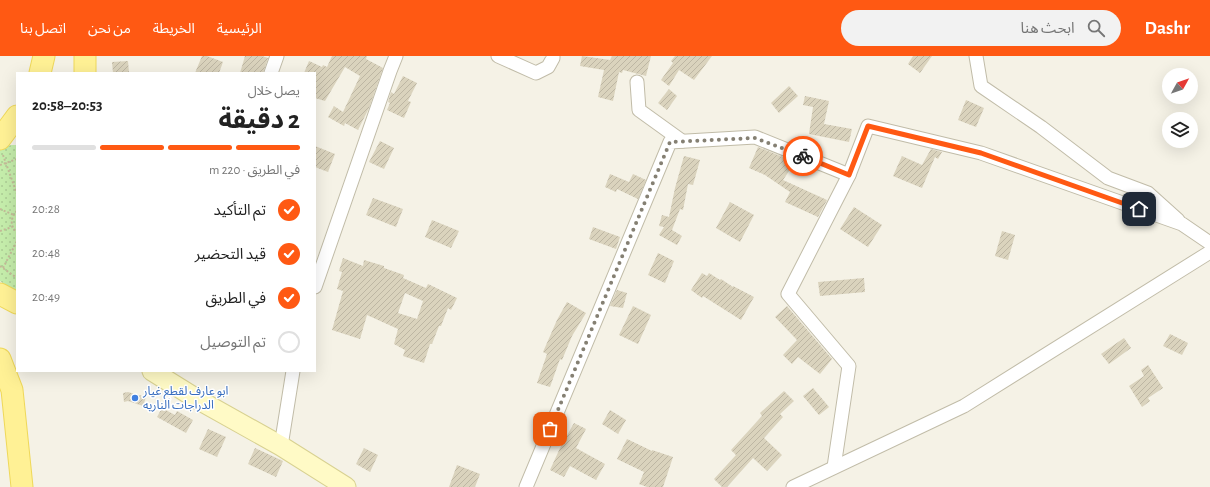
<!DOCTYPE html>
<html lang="ar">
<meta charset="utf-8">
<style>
body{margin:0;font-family:"Alegreya Sans","Noto Sans Arabic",sans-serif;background:#f2f2f2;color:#222;direction:rtl;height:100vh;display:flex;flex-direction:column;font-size:15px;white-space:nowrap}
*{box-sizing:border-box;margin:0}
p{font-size:13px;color:#767676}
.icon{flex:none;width:22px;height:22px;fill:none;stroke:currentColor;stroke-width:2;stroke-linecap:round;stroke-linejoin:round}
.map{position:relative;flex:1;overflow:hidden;direction:ltr}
.details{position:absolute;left:16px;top:16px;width:300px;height:300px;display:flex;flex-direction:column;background:#fff;border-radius:0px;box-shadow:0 4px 16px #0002;direction:rtl}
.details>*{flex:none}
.needle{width:26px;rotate:50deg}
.controls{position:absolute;left:1162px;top:12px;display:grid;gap:8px}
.controls a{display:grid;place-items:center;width:36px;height:36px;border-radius:50%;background:#fff;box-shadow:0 4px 16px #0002;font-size:20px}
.pin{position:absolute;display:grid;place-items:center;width:34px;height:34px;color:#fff;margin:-17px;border-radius:8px;box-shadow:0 2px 6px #0006}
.courier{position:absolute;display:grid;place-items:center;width:40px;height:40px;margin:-20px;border:3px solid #ff5913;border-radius:50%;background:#fff;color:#222;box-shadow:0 1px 5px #0007}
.headline em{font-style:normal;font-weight:700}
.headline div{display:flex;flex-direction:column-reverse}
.headline{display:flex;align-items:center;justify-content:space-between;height:68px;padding:0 16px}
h1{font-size:26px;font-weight:700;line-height:30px}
.bar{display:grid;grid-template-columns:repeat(4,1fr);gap:6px 4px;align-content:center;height:48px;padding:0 16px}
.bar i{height:5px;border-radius:3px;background:#e0e0e0}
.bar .active{background:#ff5913}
.bar p{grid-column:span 4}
ol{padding:0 16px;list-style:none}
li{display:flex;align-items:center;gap:12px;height:44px}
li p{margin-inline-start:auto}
li .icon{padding:4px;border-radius:50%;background:#ff5913;color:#fff;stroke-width:4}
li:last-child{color:#767676}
li i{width:22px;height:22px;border:2px solid #e0e0e0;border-radius:50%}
header{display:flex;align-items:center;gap:24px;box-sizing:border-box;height:56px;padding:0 20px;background:#ff5913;color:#fff}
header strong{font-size:19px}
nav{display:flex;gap:22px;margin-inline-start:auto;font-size:14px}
.search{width:280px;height:36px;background:#f2f2f2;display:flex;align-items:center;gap:10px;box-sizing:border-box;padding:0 14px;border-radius:22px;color:#767676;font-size:15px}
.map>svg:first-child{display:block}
.park{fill:url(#park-dots)}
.building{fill:url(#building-hatch);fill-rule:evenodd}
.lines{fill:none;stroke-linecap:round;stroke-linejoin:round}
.street-casing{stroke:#c1bca8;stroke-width:15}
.secondary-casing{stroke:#d8d191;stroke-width:21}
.primary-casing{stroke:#efd85a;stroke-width:23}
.path{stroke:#c4bb98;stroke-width:2;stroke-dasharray:2 2;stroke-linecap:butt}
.street{stroke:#fff;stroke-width:13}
.secondary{stroke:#fffac6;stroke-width:19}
.primary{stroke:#fff195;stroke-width:21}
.done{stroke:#858073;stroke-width:4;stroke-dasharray:0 7.2}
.route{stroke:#ff5913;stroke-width:5}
.shop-dot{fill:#3f7fe0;stroke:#fff;stroke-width:1.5}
.labels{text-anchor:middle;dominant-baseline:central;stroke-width:3;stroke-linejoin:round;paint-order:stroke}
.shop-label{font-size:12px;fill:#366cbe;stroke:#fff;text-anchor:start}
</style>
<header>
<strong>Dashr</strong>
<div class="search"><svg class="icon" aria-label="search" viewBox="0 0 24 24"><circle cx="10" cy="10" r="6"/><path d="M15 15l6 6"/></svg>ابحث هنا</div>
<nav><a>الرئيسية</a><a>الخريطة</a><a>من نحن</a><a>اتصل بنا</a></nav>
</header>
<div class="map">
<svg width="1210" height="431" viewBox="0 0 1210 431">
<defs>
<pattern id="park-dots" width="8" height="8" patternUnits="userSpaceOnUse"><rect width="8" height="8" fill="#c5edab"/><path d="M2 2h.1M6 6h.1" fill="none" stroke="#abcc94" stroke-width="1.8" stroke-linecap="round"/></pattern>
<pattern id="building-hatch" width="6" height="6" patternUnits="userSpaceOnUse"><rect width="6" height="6" fill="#dad3bd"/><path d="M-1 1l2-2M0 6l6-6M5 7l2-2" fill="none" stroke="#bdb6a3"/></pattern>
</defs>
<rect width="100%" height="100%" fill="#f5f2e6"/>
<polygon class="park" points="11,89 17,89 17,237 0,225 0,93"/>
<g class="building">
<polygon points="202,0 207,0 223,6 219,17 195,17"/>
<polygon points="245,0 262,0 268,2 263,17 240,17"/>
<polygon points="332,0 367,0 366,3 383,12 369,52 358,74 345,67 344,70 328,61 334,50 343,56 360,20 345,11 325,45 315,42 315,17 304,17 309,5 322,11 323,9 327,11"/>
<polygon points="582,0 610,4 612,0 651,0 646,20 623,14 622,17 619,16 613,45 598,41 604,14 580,10"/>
<polygon points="675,0 712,0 694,24 679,14 669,30 661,24 673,7 671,5"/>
<polygon points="913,0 932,0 920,17 908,8"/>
<polygon points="128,5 129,17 113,17 112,6"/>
<polygon points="403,20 417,27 408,45 411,46 404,62 387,54 390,47 388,46 391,36 394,38"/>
<polygon points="789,30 798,40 779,57 771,47"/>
<polygon points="669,33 677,40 667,54 658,47"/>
<polygon points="805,40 829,45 824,68 852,73 849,86 809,78 813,51 803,49"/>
<polygon points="966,44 984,52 976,71 958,64"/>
<polygon points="380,85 394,92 384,113 369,106"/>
<polygon points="315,90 335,98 328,116 315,111"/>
<polygon points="758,91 795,106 783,124 827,144 818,161 785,146 790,136 765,119 749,112"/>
<polygon points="931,93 942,96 938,103 935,101 922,132 893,120 902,100 922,109"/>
<polygon points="684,100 700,104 693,129 688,128 683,154 680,153 672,174 682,180 677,189 659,179 664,171 659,170 662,159 669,161 675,132"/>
<polygon points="610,118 629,126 633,118 646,124 638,143 617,133 616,136 605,131"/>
<polygon points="373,142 403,153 396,171 366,159"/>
<polygon points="730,146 754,159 740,186 716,172"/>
<polygon points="854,151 882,169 868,191 840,173"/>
<polygon points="432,164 459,175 451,192 425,181"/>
<polygon points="593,171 620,181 616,193 589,183"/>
<polygon points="1002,175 1015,179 1008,204 995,200"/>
<polygon points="658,197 674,205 665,227 648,219"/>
<path d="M 343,202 L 363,210 L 364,204 L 384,210 L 384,212 L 404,219 L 403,222 L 426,232 L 428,228 L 457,242 L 451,254 L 448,252 L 441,270 L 439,270 L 432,288 L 430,288 L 424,307 L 403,300 L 405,294 L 394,288 L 398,273 L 367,259 L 360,283 L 332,274 L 343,235 L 337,233 L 342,216 L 339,215 ZM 405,237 L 423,245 L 417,263 L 398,257 Z"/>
<polygon points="702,217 707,220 709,217 720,224 721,223 733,231 733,230 754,241 741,264 703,240 702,242 691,234"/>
<polygon points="864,222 865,236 820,240 818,226"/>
<polygon points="617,234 627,237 623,252 610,250"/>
<polygon points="567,246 586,257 572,280 562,304 560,303 550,331 537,327 547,298 543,296 557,264"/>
<polygon points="633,250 651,259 638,288 619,279"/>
<polygon points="787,250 832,303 820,318 798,301 792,308 783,299 797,284 775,261"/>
<polygon points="1170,278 1188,287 1182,299 1163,290"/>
<polygon points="1124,282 1131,292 1109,308 1101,298"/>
<polygon points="1148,309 1163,332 1148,342 1150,345 1142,351 1129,330 1144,320 1141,314"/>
<polygon points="813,332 829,351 819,359 803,340"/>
<polygon points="784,335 794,345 780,358 783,361 764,382 782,399 767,415 753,402 727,431 722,431 714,423 736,399 731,394 762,360 760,357"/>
<polygon points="128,336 146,341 143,350 128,345 124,346 123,337"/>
<polygon points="162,352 175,359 177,355 193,364 186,377 157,361"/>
<polygon points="610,354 626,364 618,378 602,368"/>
<polygon points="574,367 586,373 576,392 605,408 596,424 570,410 564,421 550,414 560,392"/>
<polygon points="208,373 226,381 217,401 199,393"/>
<polygon points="627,383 652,395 652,394 673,401 663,431 647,431 639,428 644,416 617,403"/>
<polygon points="255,392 283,405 276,421 248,408"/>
<polygon points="364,392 378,399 370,416 356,408"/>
<polygon points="457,409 480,418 475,431 449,431"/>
</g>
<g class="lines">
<defs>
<g id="street">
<polyline points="498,0 536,17 548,11 553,2 553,0"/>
<polyline points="976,0 981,30 1041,71 1108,122 1148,137 1178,164"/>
<polyline points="271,17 277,0"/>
<polyline points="637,26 639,54 682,85"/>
<polyline points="849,119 868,70 981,97 1182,168 1210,187"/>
<polyline points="315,231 390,15 396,0"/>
<polyline points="281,390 293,315"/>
<polyline points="526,431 670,86 755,81 849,119 788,238 849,310 834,411"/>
<polyline points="793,431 964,350 1210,196"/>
</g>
<polyline id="secondary" points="152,315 197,343 281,390 346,431"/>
<g id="primary">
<polyline points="40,17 44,0"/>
<polyline points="85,17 85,0"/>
<polyline points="0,83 17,60"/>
<polyline points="0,238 17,247"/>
<polyline points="0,303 12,334 22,431"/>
</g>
</defs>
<use href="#street" class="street-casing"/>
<use href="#secondary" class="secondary-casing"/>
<use href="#primary" class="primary-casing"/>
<g class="path">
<polyline points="3,99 17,138"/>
<polyline points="0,109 17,103"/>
<polyline points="0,153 14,159"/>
<path d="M 17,155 C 10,162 10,170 17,177"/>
<polyline points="0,175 12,171"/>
<polyline points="0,210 17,222"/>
<polyline points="3,212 17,185"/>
</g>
<use href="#street" class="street"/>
<use href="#secondary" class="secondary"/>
<use href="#primary" class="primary"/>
</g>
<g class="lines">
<polyline class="done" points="550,373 670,86 755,82 803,100"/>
<polyline class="route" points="803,100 849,119 868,70 981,97 1139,153"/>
</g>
<circle class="shop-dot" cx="135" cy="342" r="4"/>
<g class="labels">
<g class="shop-label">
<text x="143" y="335">ابو عارف لقطع غيار<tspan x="143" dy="14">الدراجات الناريه</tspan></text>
</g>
</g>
</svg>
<div class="controls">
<a><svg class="needle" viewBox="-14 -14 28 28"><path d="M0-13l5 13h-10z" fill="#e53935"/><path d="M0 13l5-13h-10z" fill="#767676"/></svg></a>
<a><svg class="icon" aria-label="layers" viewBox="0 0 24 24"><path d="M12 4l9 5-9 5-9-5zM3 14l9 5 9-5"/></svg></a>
</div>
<div class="pin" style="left:550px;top:373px;background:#ea580c"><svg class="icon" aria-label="bag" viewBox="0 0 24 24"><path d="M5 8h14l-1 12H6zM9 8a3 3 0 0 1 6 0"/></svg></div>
<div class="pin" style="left:1139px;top:153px;background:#1f2937"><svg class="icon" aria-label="home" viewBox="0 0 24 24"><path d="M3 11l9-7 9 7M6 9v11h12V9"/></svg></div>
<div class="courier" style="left:803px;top:100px"><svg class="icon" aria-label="bike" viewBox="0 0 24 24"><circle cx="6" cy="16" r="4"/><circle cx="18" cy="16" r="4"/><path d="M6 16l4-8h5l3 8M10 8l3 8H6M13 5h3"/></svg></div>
<section class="details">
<div class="headline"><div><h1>2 دقيقة</h1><p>يصل خلال</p></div><em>20:53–20:58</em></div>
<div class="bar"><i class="active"></i><i class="active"></i><i class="active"></i><i></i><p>في الطريق · 220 m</p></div>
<ol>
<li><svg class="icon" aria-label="check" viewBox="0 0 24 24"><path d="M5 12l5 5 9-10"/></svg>تم التأكيد<p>20:28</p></li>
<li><svg class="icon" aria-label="check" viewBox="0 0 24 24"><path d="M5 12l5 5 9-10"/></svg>قيد التحضير<p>20:48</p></li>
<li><svg class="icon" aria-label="check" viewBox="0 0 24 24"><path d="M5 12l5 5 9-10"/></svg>في الطريق<p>20:49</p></li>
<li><i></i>تم التوصيل</li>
</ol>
</section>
</div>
